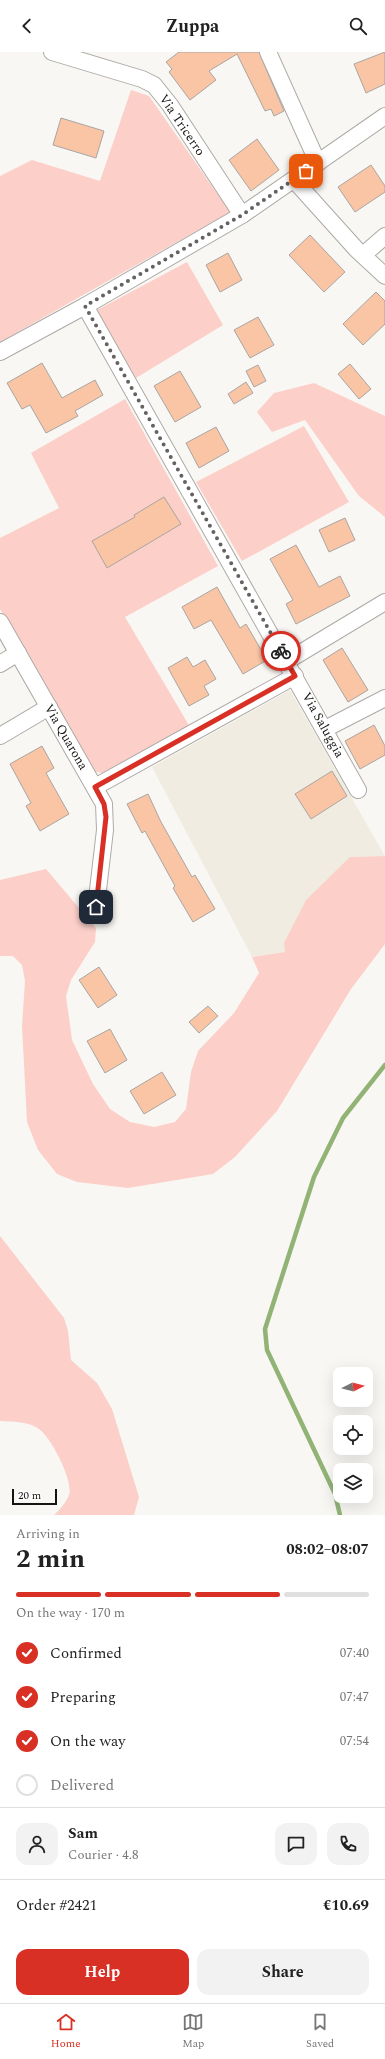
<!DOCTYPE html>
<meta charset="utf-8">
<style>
body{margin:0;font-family:Spectral,serif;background:#f2f2f2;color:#222;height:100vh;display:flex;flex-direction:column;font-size:15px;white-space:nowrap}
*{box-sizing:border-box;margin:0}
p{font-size:13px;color:#767676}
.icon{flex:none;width:22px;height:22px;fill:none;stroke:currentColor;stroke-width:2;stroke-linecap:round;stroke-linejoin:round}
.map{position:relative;height:1463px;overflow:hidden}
.drawer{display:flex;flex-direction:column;background:#fff;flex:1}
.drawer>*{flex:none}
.needle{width:26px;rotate:84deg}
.controls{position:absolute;left:333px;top:1315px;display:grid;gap:8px}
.controls a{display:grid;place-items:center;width:40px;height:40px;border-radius:8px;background:#fff;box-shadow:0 4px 16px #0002;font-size:20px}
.scale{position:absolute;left:12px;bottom:10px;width:45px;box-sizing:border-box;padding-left:4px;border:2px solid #141412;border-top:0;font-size:11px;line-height:14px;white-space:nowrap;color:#141412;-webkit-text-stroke:3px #fff;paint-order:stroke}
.pin{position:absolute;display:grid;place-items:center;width:34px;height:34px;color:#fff;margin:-17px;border-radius:8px;box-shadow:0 2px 6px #0006}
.courier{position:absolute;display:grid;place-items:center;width:40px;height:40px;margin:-20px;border:3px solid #d93025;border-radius:50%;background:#fff;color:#222;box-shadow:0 1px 5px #0007}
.headline em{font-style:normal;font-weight:700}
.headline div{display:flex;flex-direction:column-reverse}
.headline{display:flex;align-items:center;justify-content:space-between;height:68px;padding:0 16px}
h1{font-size:26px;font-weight:700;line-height:30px}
.bar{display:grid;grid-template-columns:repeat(4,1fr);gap:6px 4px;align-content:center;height:48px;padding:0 16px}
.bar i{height:5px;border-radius:3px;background:#e0e0e0}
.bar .active{background:#d93025}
.bar p{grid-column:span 4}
.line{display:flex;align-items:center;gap:10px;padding:0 16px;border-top:1px solid #e0e0e0}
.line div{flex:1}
.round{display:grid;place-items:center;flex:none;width:42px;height:42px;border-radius:12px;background:#f2f2f2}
ol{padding:0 16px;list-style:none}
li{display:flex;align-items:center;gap:12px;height:44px}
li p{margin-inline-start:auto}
li .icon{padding:4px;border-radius:50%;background:#d93025;color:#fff;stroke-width:4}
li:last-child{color:#767676}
li i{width:22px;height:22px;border:2px solid #e0e0e0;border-radius:50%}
.button{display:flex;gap:8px;margin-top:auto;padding:8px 16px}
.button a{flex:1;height:46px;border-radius:12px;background:#d93025;color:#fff;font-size:16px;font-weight:700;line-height:46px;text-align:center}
.button a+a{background:#f2f2f2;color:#222}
header{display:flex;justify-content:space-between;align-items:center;height:52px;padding:0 16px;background:#fff;font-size:18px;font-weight:700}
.tabs{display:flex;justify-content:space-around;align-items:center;height:56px;border-top:1px solid #e0e0e0;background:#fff;font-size:11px;color:#767676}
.tabs a{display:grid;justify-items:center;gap:2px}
.tabs .active{color:#d93025}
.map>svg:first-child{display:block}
.built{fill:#f1ece1}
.green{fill:#fccfc9}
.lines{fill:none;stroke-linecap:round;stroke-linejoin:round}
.stream{stroke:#92b376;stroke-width:4.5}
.building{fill:#fac5a5;stroke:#a9a5a3}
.minor-casing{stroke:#adaaa7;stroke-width:18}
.minor{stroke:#fff;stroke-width:16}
.done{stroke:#646361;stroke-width:4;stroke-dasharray:0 7.2}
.route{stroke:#d93025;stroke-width:5}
.labels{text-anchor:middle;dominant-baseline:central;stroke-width:3;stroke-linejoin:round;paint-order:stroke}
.street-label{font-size:13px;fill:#141412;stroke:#fff}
</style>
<header><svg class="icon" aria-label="back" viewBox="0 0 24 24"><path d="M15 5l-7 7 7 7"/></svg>Zuppa<svg class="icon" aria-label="search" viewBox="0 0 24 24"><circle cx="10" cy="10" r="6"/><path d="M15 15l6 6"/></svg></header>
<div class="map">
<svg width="385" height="1463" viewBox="0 0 385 1463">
<rect width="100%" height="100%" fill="#f9f7f3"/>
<polygon class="built" points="290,638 385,804 350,805 286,900 252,905 152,715"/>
<g class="green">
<polygon points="131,38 149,44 230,160 0,290 0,124 32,108 100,129"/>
<polygon points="187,210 223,273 136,326 97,258"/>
<polygon points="314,331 385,364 385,465 359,444 305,368 272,380 257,360 274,341"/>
<polygon points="125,347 218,514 125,565 190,675 107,722 92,719 0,557 0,486 59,456 31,401"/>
<polygon points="304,374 349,450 242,509 196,430"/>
<polygon points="385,804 385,892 351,937 277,1059 235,1105 213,1122 128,1136 77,1130 57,1122 38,1098 27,1070 22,974 25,929 22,913 13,904 0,904 0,828 46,817 96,876 95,890 71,928 66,944 72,988 93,1032 110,1057 130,1070 154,1075 175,1070 186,1057 191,1020 198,999 234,961 259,921 252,905 285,900 284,891 306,848 350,805"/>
<path d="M 0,1184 L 64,1266 L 68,1279 L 71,1308 L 97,1331 L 112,1357 L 139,1445 L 134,1463 L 54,1463 C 59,1459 67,1449 69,1443 C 74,1430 51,1385 39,1377 C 28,1369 13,1370 0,1369 Z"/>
</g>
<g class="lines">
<polyline class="stream" points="340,1463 335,1442 267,1298 265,1277 314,1125 343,1066 385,1013"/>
</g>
<g class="building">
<polygon points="179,0 259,0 284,59 274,64 271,57 265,59 237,2 209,19 216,28 190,48 169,20 172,17 166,10"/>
<polygon points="385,0 385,32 366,41 354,12"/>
<polygon points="61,66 104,79 96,106 53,93"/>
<polygon points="257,87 279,118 251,139 229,108"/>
<polygon points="371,113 385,134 385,140 355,160 338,135"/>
<polygon points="310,183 345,220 324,240 289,203"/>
<polygon points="228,201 242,228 220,240 206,213"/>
<polygon points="376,240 385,249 385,272 363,293 343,272"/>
<polygon points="258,265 274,293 250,306 234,278"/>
<polygon points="42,311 62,346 95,328 103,343 75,359 78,364 46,381 30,353 22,357 7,331"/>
<polygon points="350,312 371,337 359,347 338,322"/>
<polygon points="258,313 266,329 254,335 246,319"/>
<polygon points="180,319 201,355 175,370 154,334"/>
<polygon points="246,330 253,341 234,352 228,342"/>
<polygon points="216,375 229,399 199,416 186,391"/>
<polygon points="164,445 181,472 107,516 92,489 135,465 134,463"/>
<polygon points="345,466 355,488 329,500 319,478"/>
<polygon points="296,493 319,535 340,524 350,544 296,572 286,552 293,548 270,507"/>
<polygon points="217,535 240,576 246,572 267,608 243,622 211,568 194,577 182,555"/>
<polygon points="342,596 368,638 348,650 323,608"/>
<polygon points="187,605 193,615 205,608 216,627 204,634 209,643 189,654 168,616"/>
<polygon points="374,673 385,694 385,703 360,717 345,689"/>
<polygon points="42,694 54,716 46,721 69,762 40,779 26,754 31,751 10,712"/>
<polygon points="332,719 347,744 311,767 295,742"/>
<polygon points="148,742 161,770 192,825 195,823 215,857 193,870 173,836 175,834 145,779 142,781 127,752"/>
<polygon points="99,915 117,943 98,956 79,928"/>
<polygon points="208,954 218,964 199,981 189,970"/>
<polygon points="110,977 127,1008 105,1021 87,989"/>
<polygon points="162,1020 176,1043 144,1062 130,1039"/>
</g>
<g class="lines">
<defs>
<g id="minor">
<polyline points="52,0 142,27 154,33 170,53 242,163"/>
<polyline points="268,0 318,111"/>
<polyline points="294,128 357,198 385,224"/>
<polyline points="363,203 385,184"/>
<polyline points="85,254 358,738"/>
<polyline points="0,300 85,254 242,163 385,64"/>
<polyline points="0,570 104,752 105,778 96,855"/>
<polyline points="287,609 385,550"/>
<polyline points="0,612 18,601"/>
<polyline points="325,677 385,646"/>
<polyline points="0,684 49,655"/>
<polyline points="95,735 295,624"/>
</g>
</defs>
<use href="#minor" class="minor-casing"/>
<use href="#minor" class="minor"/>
</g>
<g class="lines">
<polyline class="done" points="281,599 85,254 242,163 306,119"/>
<polyline class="route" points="96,855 106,765 104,752 95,735 295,624 281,599"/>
</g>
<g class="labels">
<g class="street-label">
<text transform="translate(182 73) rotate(56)">Via Tricerro</text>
<text transform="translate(323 673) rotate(61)">Via Saluggia</text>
<text transform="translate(66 685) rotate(60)">Via Quarona</text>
</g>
</g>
</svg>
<div class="controls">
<a><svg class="needle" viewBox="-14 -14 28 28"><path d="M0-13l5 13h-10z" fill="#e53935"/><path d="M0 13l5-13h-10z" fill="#767676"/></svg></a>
<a><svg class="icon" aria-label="locate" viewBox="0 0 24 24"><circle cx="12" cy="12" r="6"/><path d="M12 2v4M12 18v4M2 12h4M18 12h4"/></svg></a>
<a><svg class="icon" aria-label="layers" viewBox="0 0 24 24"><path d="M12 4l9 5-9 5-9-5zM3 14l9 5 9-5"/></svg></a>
</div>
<div class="scale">20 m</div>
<div class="pin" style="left:306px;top:119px;background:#ea580c"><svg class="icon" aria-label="bag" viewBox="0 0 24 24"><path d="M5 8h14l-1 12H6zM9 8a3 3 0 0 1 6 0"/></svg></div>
<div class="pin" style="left:96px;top:855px;background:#1f2937"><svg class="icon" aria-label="home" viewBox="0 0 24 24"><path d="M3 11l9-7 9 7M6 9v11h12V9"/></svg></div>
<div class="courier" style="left:281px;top:599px"><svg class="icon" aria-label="bike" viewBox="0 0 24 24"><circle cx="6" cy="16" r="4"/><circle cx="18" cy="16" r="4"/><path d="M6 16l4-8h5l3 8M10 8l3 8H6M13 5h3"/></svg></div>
</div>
<section class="drawer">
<div class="headline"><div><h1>2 min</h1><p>Arriving in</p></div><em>08:02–08:07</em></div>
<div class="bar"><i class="active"></i><i class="active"></i><i class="active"></i><i></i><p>On the way · 170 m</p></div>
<ol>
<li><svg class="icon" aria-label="check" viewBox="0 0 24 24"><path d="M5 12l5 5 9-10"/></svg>Confirmed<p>07:40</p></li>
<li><svg class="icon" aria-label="check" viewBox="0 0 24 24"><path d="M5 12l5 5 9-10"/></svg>Preparing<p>07:47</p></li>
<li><svg class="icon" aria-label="check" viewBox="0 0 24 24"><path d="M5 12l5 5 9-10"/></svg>On the way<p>07:54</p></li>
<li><i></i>Delivered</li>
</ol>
<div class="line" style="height:72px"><a class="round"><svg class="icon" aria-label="person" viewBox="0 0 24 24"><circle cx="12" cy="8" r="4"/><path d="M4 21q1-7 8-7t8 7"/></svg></a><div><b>Sam</b><p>Courier · 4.8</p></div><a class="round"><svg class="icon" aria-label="chat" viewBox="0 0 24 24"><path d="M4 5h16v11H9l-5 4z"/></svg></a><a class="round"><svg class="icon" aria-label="phone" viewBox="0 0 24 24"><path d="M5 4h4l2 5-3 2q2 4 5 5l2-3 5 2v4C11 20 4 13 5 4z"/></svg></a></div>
<div class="line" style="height:52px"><div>Order #2421</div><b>€10.69</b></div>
<div class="button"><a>Help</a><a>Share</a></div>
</section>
<nav class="tabs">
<a class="active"><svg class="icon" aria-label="home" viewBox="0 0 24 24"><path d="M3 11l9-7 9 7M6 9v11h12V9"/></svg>Home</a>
<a><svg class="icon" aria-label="map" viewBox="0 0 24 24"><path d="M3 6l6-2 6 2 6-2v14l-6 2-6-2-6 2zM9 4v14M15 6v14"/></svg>Map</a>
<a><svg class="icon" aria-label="saved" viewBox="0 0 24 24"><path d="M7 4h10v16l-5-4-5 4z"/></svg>Saved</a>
</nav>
